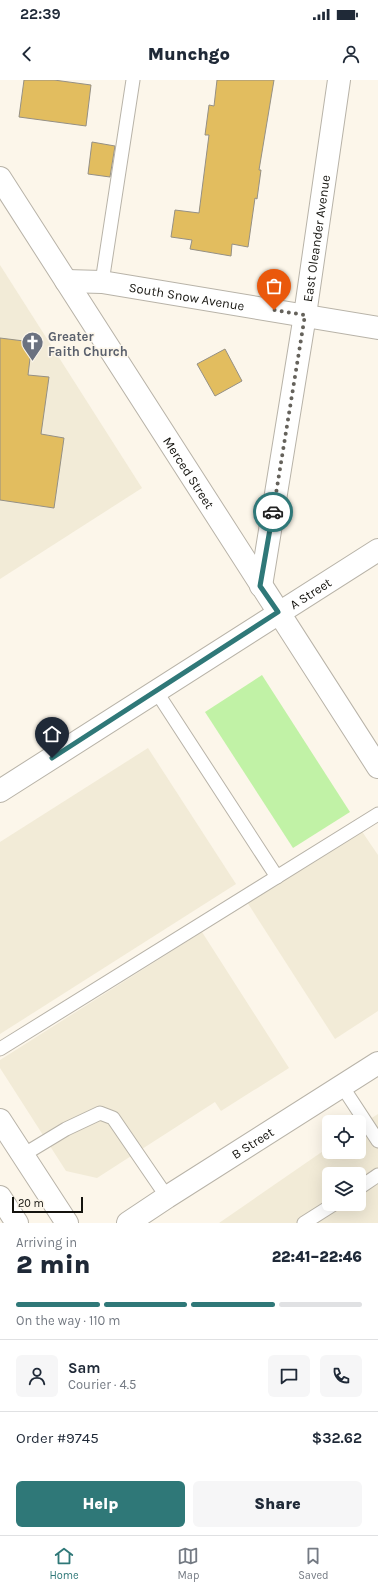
<!DOCTYPE html>
<meta charset="utf-8">
<style>
body{margin:0;font-family:Karla,sans-serif;background:#f6f6f7;color:#1f2937;height:100vh;display:flex;flex-direction:column;font-size:15px;white-space:nowrap}
*{box-sizing:border-box;margin:0}
p{font-size:13px;color:#747a83}
.icon{flex:none;width:22px;height:22px;fill:none;stroke:currentColor;stroke-width:2;stroke-linecap:round;stroke-linejoin:round}
.map{position:relative;height:1143px;overflow:hidden}
.details{display:flex;flex-direction:column;background:#fff;flex:1}
.details>*{flex:none}
.fabs{position:absolute;left:322px;top:1035px;display:grid;gap:8px}
.fabs a{display:grid;place-items:center;width:44px;height:44px;border-radius:6px;background:#fff;box-shadow:0 4px 16px #0002;font-size:20px}
.scale{position:absolute;left:12px;bottom:10px;width:71px;box-sizing:border-box;padding-left:4px;border:2px solid #14130e;border-top:0;font-size:11px;line-height:14px;white-space:nowrap;color:#14130e;-webkit-text-stroke:3px #fcf6ea;paint-order:stroke}
.pin{position:absolute;display:grid;place-items:center;width:34px;height:34px;color:#fff;margin:-41px -17px;border-radius:50% 50% 50% 0;rotate:-45deg;box-shadow:0 0 4px #0007}
.pin .icon{rotate:45deg}
.courier{position:absolute;display:grid;place-items:center;width:40px;height:40px;margin:-20px;border:3px solid #2f7878;border-radius:50%;background:#fff;color:#222;box-shadow:0 1px 5px #0007}
.headline em{font-style:normal;font-weight:800}
.headline div{display:flex;flex-direction:column-reverse}
.headline{display:flex;align-items:center;justify-content:space-between;height:68px;padding:0 16px}
h1{font-size:26px;font-weight:800;line-height:30px}
.bar{display:grid;grid-template-columns:repeat(4,1fr);gap:6px 4px;align-content:center;height:48px;padding:0 16px}
.bar i{height:5px;border-radius:3px;background:#e0e1e3}
.bar .active{background:#2f7878}
.bar p{grid-column:span 4}
.line{display:flex;align-items:center;gap:10px;padding:0 16px;border-top:1px solid #e0e1e3}
.line div{flex:1}
.round{display:grid;place-items:center;flex:none;width:42px;height:42px;border-radius:6px;background:#f6f6f7}
.button{display:flex;gap:8px;margin-top:auto;padding:8px 16px}
.button a{flex:1;height:46px;border-radius:6px;background:#2f7878;color:#fff;font-size:16px;font-weight:800;line-height:46px;text-align:center}
.button a+a{background:#f6f6f7;color:#1f2937}
.status{display:flex;justify-content:space-between;align-items:center;height:28px;padding:0 20px;background:#fff;direction:ltr}
.status svg{height:11px;fill:currentColor}
header{display:flex;justify-content:space-between;align-items:center;height:52px;padding:0 16px;background:#fff;font-size:18px;font-weight:800}
.tabs{display:flex;justify-content:space-around;align-items:center;height:56px;border-top:1px solid #e0e1e3;background:#fff;font-size:11px;color:#747a83}
.tabs a{display:grid;justify-items:center;gap:2px}
.tabs .active{color:#2f7878}
.map>svg:first-child{display:block}
.built{fill:#f2ebd7;fill-rule:evenodd}
.green{fill:#c1f2a6}
.building{fill:#e2bd5f;stroke:#959085}
.lines{fill:none;stroke-linecap:round;stroke-linejoin:round}
.service-casing{stroke:#b8b3a8;stroke-width:15}
.minor-casing{stroke:#b8b3a8;stroke-width:24}
.tertiary-casing{stroke:#b8b3a8;stroke-width:24}
.secondary-casing{stroke:#b8b3a8;stroke-width:24}
.service{stroke:#fff;stroke-width:13}
.minor{stroke:#fff;stroke-width:22}
.tertiary{stroke:#fff;stroke-width:22}
.secondary{stroke:#fff;stroke-width:22}
.done{stroke:#65625b;stroke-width:4;stroke-dasharray:0 7.2}
.route{stroke:#2f7878;stroke-width:5}
.labels{text-anchor:middle;dominant-baseline:central;stroke-width:3;stroke-linejoin:round;paint-order:stroke}
.street-label{font-size:13px;fill:#14130e;stroke:#fcf6ea}
.worship-label{font-size:13px;font-weight:bold;fill:#5b616d;stroke:#fcf6ea;text-anchor:start}
</style>
<div class="status"><b>22:39</b><svg viewBox="0 0 49 12"><path d="M0 12V9h3v3zM5 12V6h3v6zM10 12V3h3v9zM15 12V0h3v12zM26 1h20v11H26zM47 4h2v5h-2z"/></svg></div>
<header><svg class="icon" aria-label="back" viewBox="0 0 24 24"><path d="M15 5l-7 7 7 7"/></svg>Munchgo<svg class="icon" aria-label="person" viewBox="0 0 24 24"><circle cx="12" cy="8" r="4"/><path d="M4 21q1-7 8-7t8 7"/></svg></header>
<div class="map">
<svg width="378" height="1143" viewBox="0 0 378 1143">
<rect width="100%" height="100%" fill="#fcf6ea"/>
<g class="built">
<polygon points="0,185 142,408 0,499"/>
<polygon points="148,668 236,804 0,954 0,762"/>
<polygon points="361,750 378,775 378,931 335,959 247,822"/>
<polygon points="202,852 289,988 221,1031 215,1022 97,1098 66,1091 0,988 0,980"/>
<path d="M 378,1034 L 378,1143 L 219,1143 L 329,1067 L 329,1072 L 359,1072 L 359,1046 ZM 329,1094 L 359,1094 L 359,1124 L 329,1124 Z"/>
</g>
<polygon class="green" points="262,595 350,732 293,768 205,632"/>
<g class="building">
<polygon points="24,0 54,0 91,5 86,46 19,37"/>
<polygon points="217,0 274,0 259,90 261,90 257,119 255,118 248,167 232,164 231,176 190,169 192,160 171,157 175,130 199,133 209,55 205,55 209,25 214,26"/>
<polygon points="92,62 115,66 110,97 88,94"/>
<polygon points="0,258 32,262 28,295 49,297 41,354 64,358 54,428 0,420"/>
<polygon points="225,269 242,301 215,316 197,284"/>
</g>
<g class="lines">
<defs>
<g id="service">
<polyline points="102,202 133,0"/>
<polyline points="156,611 277,797"/>
<polyline points="0,969 378,734"/>
<polyline points="342,1006 378,1061"/>
<polyline points="23,1075 66,1049 100,1033 113,1038 167,1117"/>
<polyline points="359,1108 378,1095"/>
<polyline points="304,1143 334,1124"/>
</g>
<g id="minor">
<path id="s1" d="M 0,98 L 378,687"/>
<path id="s2" d="M 66,201 L 102,202 L 378,248"/>
<path id="s3" d="M 261,506 L 305,235 L 339,0"/>
</g>
<g id="tertiary">
<path id="s4" d="M 0,711 L 378,470"/>
<path id="s5" d="M 128,1143 L 167,1117 L 378,983"/>
</g>
<g id="secondary">
<polyline points="0,1040 67,1143"/>
<polyline points="0,1117 17,1143"/>
</g>
</defs>
<use href="#service" class="service-casing"/>
<use href="#minor" class="minor-casing"/>
<use href="#tertiary" class="tertiary-casing"/>
<use href="#secondary" class="secondary-casing"/>
<use href="#service" class="service"/>
<use href="#minor" class="minor"/>
<use href="#tertiary" class="tertiary"/>
<use href="#secondary" class="secondary"/>
</g>
<g class="lines">
<polyline class="done" points="273,432 305,235 274,230"/>
<polyline class="route" points="52,678 278,532 260,506 273,432"/>
</g>
<defs>
<symbol id="church-pin" viewBox="-11 -11 22 30"><path d="M0 17L-7.5 6A9.5 9.5 0 1 1 7.5 6Z" fill="#6b7280" stroke="#fcf6ea"/><path d="M-1.2-6h2.4v3.5h3.3v2.4h-3.3V6h-2.4V-.1h-3.3v-2.4h3.3Z" fill="#fff"/></symbol>
</defs>
<g fill-rule="evenodd">
<use href="#church-pin" x="20" y="250" width="25" height="34"/>
</g>
<g class="labels">
<g class="street-label">
<text stroke="none"><textPath href="#s3" startOffset="352">East Oleander Avenue</textPath></text>
<text stroke="none"><textPath href="#s2" startOffset="122">South Snow Avenue</textPath></text>
<text stroke="none"><textPath href="#s1" startOffset="350">Merced Street</textPath></text>
<text stroke="none"><textPath href="#s4" startOffset="368">A Street</textPath></text>
<text stroke="none"><textPath href="#s5" startOffset="148">B Street</textPath></text>
</g>
<g class="worship-label">
<text x="48" y="256">Greater<tspan x="48" dy="15">Faith Church</tspan></text>
</g>
</g>
</svg>
<div class="fabs">
<a><svg class="icon" aria-label="locate" viewBox="0 0 24 24"><circle cx="12" cy="12" r="6"/><path d="M12 2v4M12 18v4M2 12h4M18 12h4"/></svg></a>
<a><svg class="icon" aria-label="layers" viewBox="0 0 24 24"><path d="M12 4l9 5-9 5-9-5zM3 14l9 5 9-5"/></svg></a>
</div>
<div class="scale">20 m</div>
<div class="pin" style="left:274px;top:230px;background:#ea580c"><svg class="icon" aria-label="bag" viewBox="0 0 24 24"><path d="M5 8h14l-1 12H6zM9 8a3 3 0 0 1 6 0"/></svg></div>
<div class="pin" style="left:52px;top:678px;background:#1f2937"><svg class="icon" aria-label="home" viewBox="0 0 24 24"><path d="M3 11l9-7 9 7M6 9v11h12V9"/></svg></div>
<div class="courier" style="left:273px;top:432px"><svg class="icon" aria-label="car" viewBox="0 0 24 24"><path d="M5 17H2v-5l4-1 3-4h7l3 4 3 1v5h-3M9 17h6M6 11h13"/><circle cx="7" cy="17" r="2"/><circle cx="17" cy="17" r="2"/></svg></div>
</div>
<section class="details">
<div class="headline"><div><h1>2 min</h1><p>Arriving in</p></div><em>22:41–22:46</em></div>
<div class="bar"><i class="active"></i><i class="active"></i><i class="active"></i><i></i><p>On the way · 110 m</p></div>
<div class="line" style="height:72px"><a class="round"><svg class="icon" aria-label="person" viewBox="0 0 24 24"><circle cx="12" cy="8" r="4"/><path d="M4 21q1-7 8-7t8 7"/></svg></a><div><b>Sam</b><p>Courier · 4.5</p></div><a class="round"><svg class="icon" aria-label="chat" viewBox="0 0 24 24"><path d="M4 5h16v11H9l-5 4z"/></svg></a><a class="round"><svg class="icon" aria-label="phone" viewBox="0 0 24 24"><path d="M5 4h4l2 5-3 2q2 4 5 5l2-3 5 2v4C11 20 4 13 5 4z"/></svg></a></div>
<div class="line" style="height:52px"><div>Order #9745</div><b>$32.62</b></div>
<div class="button"><a>Help</a><a>Share</a></div>
</section>
<nav class="tabs">
<a class="active"><svg class="icon" aria-label="home" viewBox="0 0 24 24"><path d="M3 11l9-7 9 7M6 9v11h12V9"/></svg>Home</a>
<a><svg class="icon" aria-label="map" viewBox="0 0 24 24"><path d="M3 6l6-2 6 2 6-2v14l-6 2-6-2-6 2zM9 4v14M15 6v14"/></svg>Map</a>
<a><svg class="icon" aria-label="saved" viewBox="0 0 24 24"><path d="M7 4h10v16l-5-4-5 4z"/></svg>Saved</a>
</nav>
